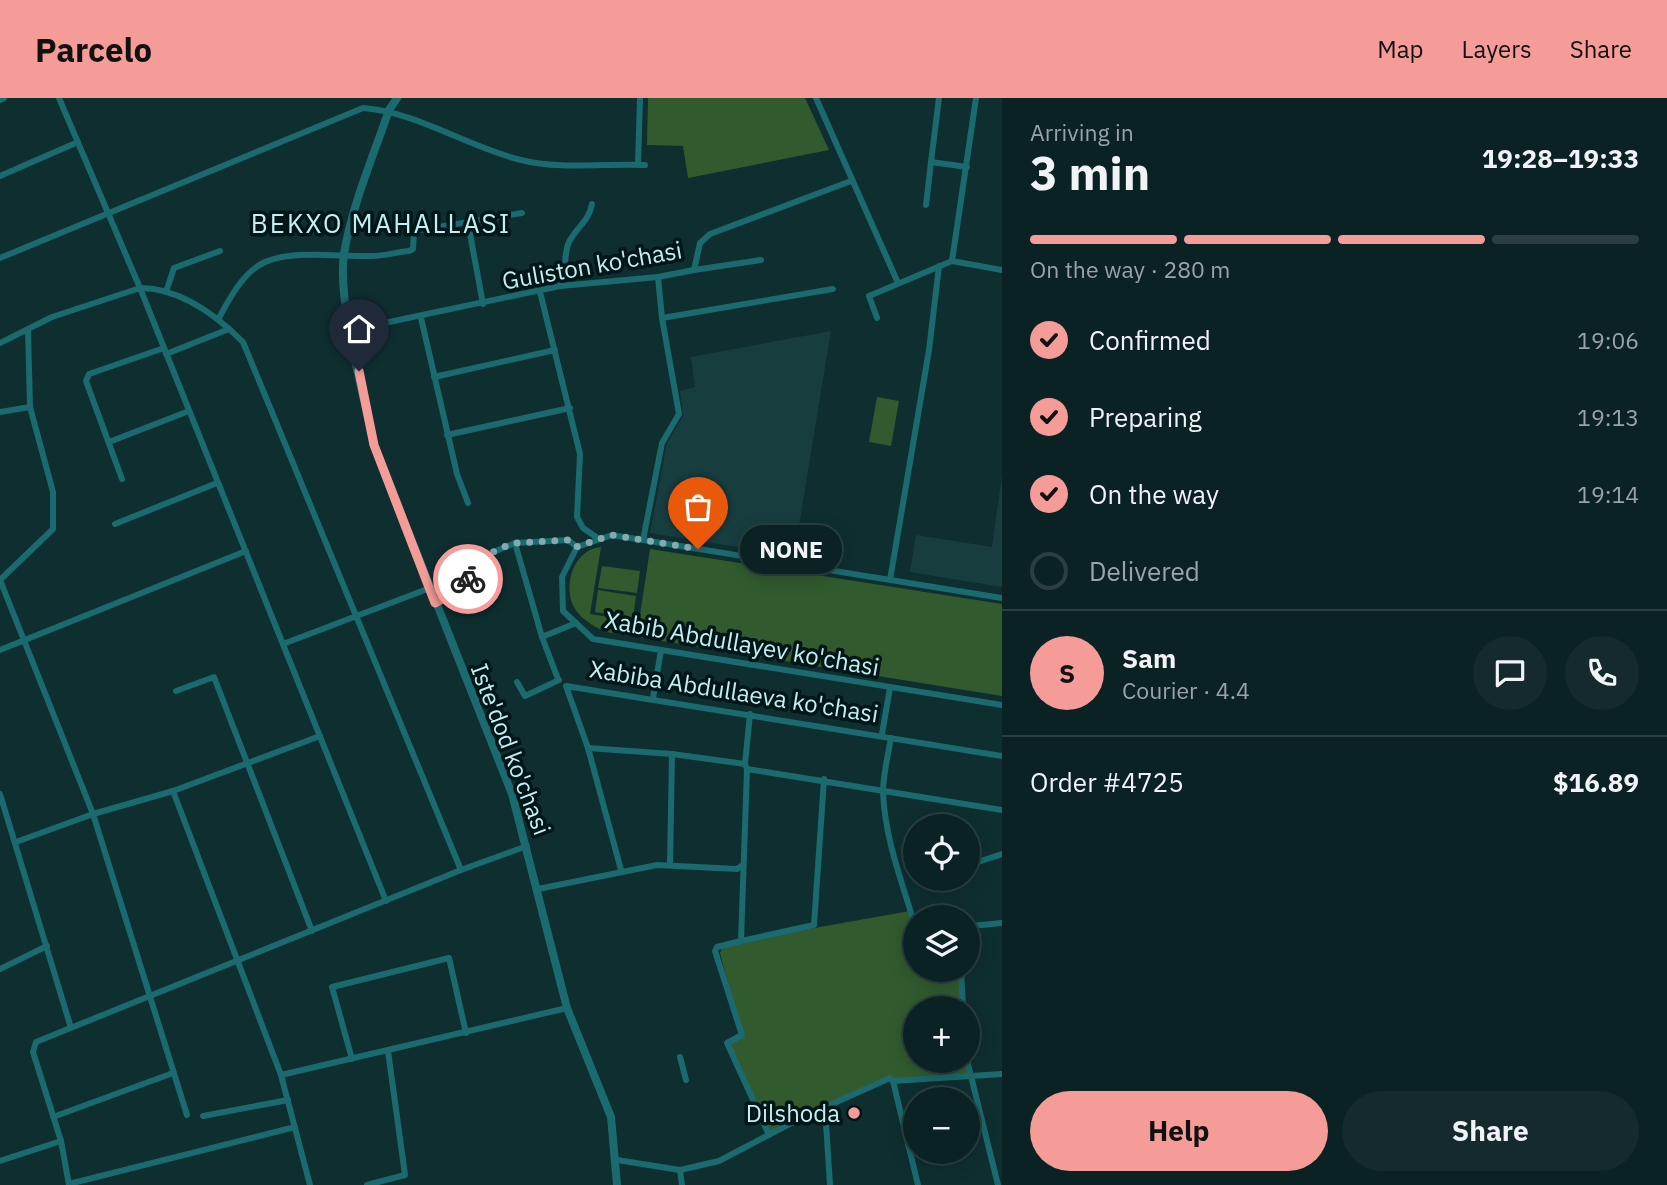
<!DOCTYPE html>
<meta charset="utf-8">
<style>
body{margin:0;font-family:"IBM Plex Sans",sans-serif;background:#142a2c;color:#f1f3f6;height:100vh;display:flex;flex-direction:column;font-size:26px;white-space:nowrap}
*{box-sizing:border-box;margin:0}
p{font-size:23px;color:#9aa4a6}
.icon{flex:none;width:38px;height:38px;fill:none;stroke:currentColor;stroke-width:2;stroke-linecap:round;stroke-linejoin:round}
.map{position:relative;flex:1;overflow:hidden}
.side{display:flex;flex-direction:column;background:#0b2224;width:665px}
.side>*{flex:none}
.buttons{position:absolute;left:903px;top:716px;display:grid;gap:14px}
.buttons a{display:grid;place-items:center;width:77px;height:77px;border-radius:50%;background:#0b2224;box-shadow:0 4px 18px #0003,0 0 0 2px #2b3f41;font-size:35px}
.pin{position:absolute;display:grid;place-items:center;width:60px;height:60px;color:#fff;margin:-72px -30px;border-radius:50% 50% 50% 0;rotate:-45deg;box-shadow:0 0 7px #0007}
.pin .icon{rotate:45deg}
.courier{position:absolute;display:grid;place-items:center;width:70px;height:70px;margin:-35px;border:5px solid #f59b98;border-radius:50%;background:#fff;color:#222;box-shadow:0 2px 9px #0007}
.bubble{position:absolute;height:49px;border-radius:24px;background:#0b2224;box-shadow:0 4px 18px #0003,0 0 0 2px #2b3f41;font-size:23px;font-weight:700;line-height:49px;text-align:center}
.head em{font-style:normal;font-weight:700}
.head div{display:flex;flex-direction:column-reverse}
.head{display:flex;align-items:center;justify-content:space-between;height:119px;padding:0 28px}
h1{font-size:46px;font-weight:700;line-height:52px}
.bar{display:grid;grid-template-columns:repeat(4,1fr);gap:10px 7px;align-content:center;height:84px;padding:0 28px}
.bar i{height:9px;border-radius:5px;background:#2b3f41}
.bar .on{background:#f59b98}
.bar p{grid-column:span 4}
.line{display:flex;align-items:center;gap:18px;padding:0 28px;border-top:2px solid #2b3f41}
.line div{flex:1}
.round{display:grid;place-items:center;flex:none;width:74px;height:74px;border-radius:37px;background:#142a2c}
ol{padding:0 28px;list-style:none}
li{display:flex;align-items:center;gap:21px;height:77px}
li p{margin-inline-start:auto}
li .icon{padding:7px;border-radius:50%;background:#f59b98;color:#111;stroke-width:4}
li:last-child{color:#9aa4a6}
li i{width:38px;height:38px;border:4px solid #2b3f41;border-radius:50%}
.button{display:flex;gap:14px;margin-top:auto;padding:14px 28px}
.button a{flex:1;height:80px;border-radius:42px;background:#f59b98;color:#111;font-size:28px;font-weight:700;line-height:80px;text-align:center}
.button a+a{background:#142a2c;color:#f1f3f6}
header{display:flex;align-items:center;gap:42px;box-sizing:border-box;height:98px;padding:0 35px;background:#f59b98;color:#111}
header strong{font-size:33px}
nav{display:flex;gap:38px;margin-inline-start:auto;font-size:24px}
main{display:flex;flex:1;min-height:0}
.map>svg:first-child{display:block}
.built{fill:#183d3f}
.green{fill:#315b2e}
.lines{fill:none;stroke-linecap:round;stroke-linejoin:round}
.minor{stroke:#1a6a6f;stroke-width:6}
.tertiary{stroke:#1a6a6f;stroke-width:8}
.done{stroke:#83abae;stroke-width:7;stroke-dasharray:0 12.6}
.route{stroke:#f59b98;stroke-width:9}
.poi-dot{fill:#f59b98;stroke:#021517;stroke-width:2.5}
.labels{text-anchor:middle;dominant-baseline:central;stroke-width:7;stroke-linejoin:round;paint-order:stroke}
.street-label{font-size:24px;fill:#c2eff2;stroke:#021517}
.poi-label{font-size:24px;fill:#c2eff2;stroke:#021517;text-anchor:end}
.neighbourhood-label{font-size:26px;letter-spacing:2px;fill:#c2eff2;stroke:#021517}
</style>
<header>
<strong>Parcelo</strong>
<nav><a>Map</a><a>Layers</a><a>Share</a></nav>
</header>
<main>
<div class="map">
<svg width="1002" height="1087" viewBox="0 0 1002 1087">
<rect width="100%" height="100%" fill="#0f2e30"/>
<g class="built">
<polygon points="831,233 794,458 650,435 667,345 683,318 680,293 695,289 691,259"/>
<polygon points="1002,377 1002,489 910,474 916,437 992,449"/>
</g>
<g class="green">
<polygon points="648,0 805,0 829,52 688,80 683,48 647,47"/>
<polygon points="877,299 899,303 891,348 869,344"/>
<path d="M 601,449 L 590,516 L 639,524 L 650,451 L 1002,506 L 1002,598 L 606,534 C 593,528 577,519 572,505 C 564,484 575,451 601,449 Z"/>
<polygon points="602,468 640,473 637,495 598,490"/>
<polygon points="598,492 636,498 633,520 595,514"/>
<polygon points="910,813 915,832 915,872 960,872 963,910 915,910 915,962 967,963 970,979 890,981 769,1037 727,945 742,937 720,855 722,850 775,837"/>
</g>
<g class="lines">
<g class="minor">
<polyline points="59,0 140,190 386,803"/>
<polyline points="816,0 898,185"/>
<polyline points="939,0 931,64 967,69"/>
<polyline points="0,2 4,0"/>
<polyline points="638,67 640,0"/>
<polyline points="0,78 78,44"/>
<polyline points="926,107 931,64"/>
<polyline points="468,125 483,206"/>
<path d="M 0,160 L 363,10 C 418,14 467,49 521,62 C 561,72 605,65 645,67"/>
<polyline points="952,163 976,0"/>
<polyline points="694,172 761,162"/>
<path d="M 560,188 C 567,175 563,157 569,144 C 577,129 589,123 592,106"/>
<polyline points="166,194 174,170 220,153"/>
<polyline points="540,194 580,356 577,419 583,430 599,441"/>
<path d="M 219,220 C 229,201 243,175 263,165 C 291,151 341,159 372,158 C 384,158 397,154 409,153 L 413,151 L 414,133 L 522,115"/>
<polyline points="421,220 457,376 468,405"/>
<polyline points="662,220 833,191"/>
<polyline points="877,220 869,198 952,163 1002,172"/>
<polyline points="351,232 560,188 658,179 694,172 700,145 710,136 851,83"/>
<path d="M 0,245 L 52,219 L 140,190 C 180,190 216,217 243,244 L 461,772"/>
<polyline points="166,256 229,231"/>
<polyline points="434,279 555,252"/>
<polyline points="0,314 30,309"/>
<polyline points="447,337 570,310"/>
<polyline points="109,344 189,313"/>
<polyline points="122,381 86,283 89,276 164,250"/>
<polyline points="115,426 217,385"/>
<polyline points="643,442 662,345 679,316 662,220 658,179"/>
<polyline points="515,445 542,539"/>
<polyline points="0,482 93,716 187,1017"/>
<polyline points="0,482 53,431 53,394 30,309 28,232"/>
<polyline points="890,482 929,252 939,168"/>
<polyline points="1002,500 612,437 577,449 562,479 563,513 593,541 1002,607"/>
<polyline points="435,505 455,494 489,456 515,445 568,442 577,449"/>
<polyline points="283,546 430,490"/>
<polyline points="0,552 246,453"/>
<polyline points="558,581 542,539 576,525"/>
<polyline points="517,584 525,598 559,582"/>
<polyline points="176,593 214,579 312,833"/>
<polyline points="653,600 661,552"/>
<polyline points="882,636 890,590"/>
<path d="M 891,640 C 888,657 883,677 883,694 C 885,742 902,783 915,828"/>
<polyline points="588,650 672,656 745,666 747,671 1002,712"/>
<polyline points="745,666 750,616"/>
<polyline points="747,671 741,843 814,827 824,681"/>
<polyline points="173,693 281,977 310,1087"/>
<polyline points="0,696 71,930"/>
<polyline points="16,744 93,716 173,693 320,638"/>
<polyline points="972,766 1002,756"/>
<polyline points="670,767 672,656"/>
<polyline points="621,772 588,650 566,588 1002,658"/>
<polyline points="538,791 657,767 737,771 743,767"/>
<polyline points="968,838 971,828 1002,825"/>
<polyline points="741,843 717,849 715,853 742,937 727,945 769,1037"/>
<polyline points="0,871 47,848"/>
<polyline points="961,872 963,910"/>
<polyline points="680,959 686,982"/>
<polyline points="352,961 332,889 449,860 466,935"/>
<polyline points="967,962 998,1087"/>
<polyline points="281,977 567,910"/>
<polyline points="893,983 918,1087"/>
<polyline points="825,1010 830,1087"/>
<polyline points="203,1018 288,1002"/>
<polyline points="53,1019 173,975"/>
<polyline points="617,1062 680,1072 719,1063 803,1019 890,980 893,983 1002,976"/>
<polyline points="0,1063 61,1043"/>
<polyline points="680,1072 682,1087"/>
<polyline points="69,1086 295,1029"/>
<polyline points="69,1087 61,1043 33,954 36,944 461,772 527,748"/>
<polyline points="367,1087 405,1077 388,953"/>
</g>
<path class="tertiary" d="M 397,0 L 389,12 C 373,59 352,107 344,156 C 337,203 364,298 374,347 L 512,696 L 567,910 L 611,1019 L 617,1087"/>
</g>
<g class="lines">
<polyline class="done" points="468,481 489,456 501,450 515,445 568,442 576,449 612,437 698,451"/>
<polyline class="route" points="359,273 374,347 435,505 455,494 468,481"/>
</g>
<circle class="poi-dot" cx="854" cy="1015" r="7"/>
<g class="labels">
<g class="street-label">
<text transform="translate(592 167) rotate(-10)">Guliston ko'chasi</text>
<text transform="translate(742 545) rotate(10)">Xabib Abdullayev ko'chasi</text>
<text transform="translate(734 593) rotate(9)">Xabiba Abdullaeva ko'chasi</text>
<text transform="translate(511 651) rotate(69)">Iste'dod ko'chasi</text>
</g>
<g class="poi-label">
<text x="840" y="1015">Dilshoda</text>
</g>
<g class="neighbourhood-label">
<text x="381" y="125">BEKXO MAHALLASI</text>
</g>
</g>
</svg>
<div class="buttons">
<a><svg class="icon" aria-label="locate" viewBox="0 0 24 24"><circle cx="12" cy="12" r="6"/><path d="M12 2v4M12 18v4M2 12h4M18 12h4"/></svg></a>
<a><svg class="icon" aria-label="layers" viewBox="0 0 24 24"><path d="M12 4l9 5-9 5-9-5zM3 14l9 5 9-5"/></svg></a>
<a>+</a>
<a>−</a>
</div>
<div class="pin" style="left:698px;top:451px;background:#ea580c"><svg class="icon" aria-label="bag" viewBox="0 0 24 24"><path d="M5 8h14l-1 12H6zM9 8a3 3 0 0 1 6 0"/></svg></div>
<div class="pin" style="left:359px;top:273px;background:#1f2937"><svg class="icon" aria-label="home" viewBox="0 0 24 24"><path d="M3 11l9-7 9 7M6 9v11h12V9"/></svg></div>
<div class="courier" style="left:468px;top:481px"><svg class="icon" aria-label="bike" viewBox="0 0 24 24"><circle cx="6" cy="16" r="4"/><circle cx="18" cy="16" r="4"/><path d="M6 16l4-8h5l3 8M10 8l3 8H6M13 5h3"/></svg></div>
<div class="bubble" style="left:740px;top:427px;width:102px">NONE</div>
</div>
<section class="side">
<div class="head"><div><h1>3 min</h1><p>Arriving in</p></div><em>19:28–19:33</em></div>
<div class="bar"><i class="on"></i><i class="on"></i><i class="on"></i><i></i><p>On the way · 280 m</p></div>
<ol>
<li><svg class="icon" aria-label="check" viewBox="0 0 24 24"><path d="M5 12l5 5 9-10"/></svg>Confirmed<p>19:06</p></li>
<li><svg class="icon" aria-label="check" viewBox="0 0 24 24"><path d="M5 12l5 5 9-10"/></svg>Preparing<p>19:13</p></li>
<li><svg class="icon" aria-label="check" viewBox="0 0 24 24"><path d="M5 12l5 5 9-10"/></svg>On the way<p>19:14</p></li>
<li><i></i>Delivered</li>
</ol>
<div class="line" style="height:126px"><b class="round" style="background:#f59b98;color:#111">S</b><div><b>Sam</b><p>Courier · 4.4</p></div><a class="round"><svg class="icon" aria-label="chat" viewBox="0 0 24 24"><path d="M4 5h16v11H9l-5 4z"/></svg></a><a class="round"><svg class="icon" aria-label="phone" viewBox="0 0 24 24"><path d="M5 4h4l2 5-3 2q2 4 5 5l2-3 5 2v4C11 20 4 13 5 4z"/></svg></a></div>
<div class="line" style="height:91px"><div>Order #4725</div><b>$16.89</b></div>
<div class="button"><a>Help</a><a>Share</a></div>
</section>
</main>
